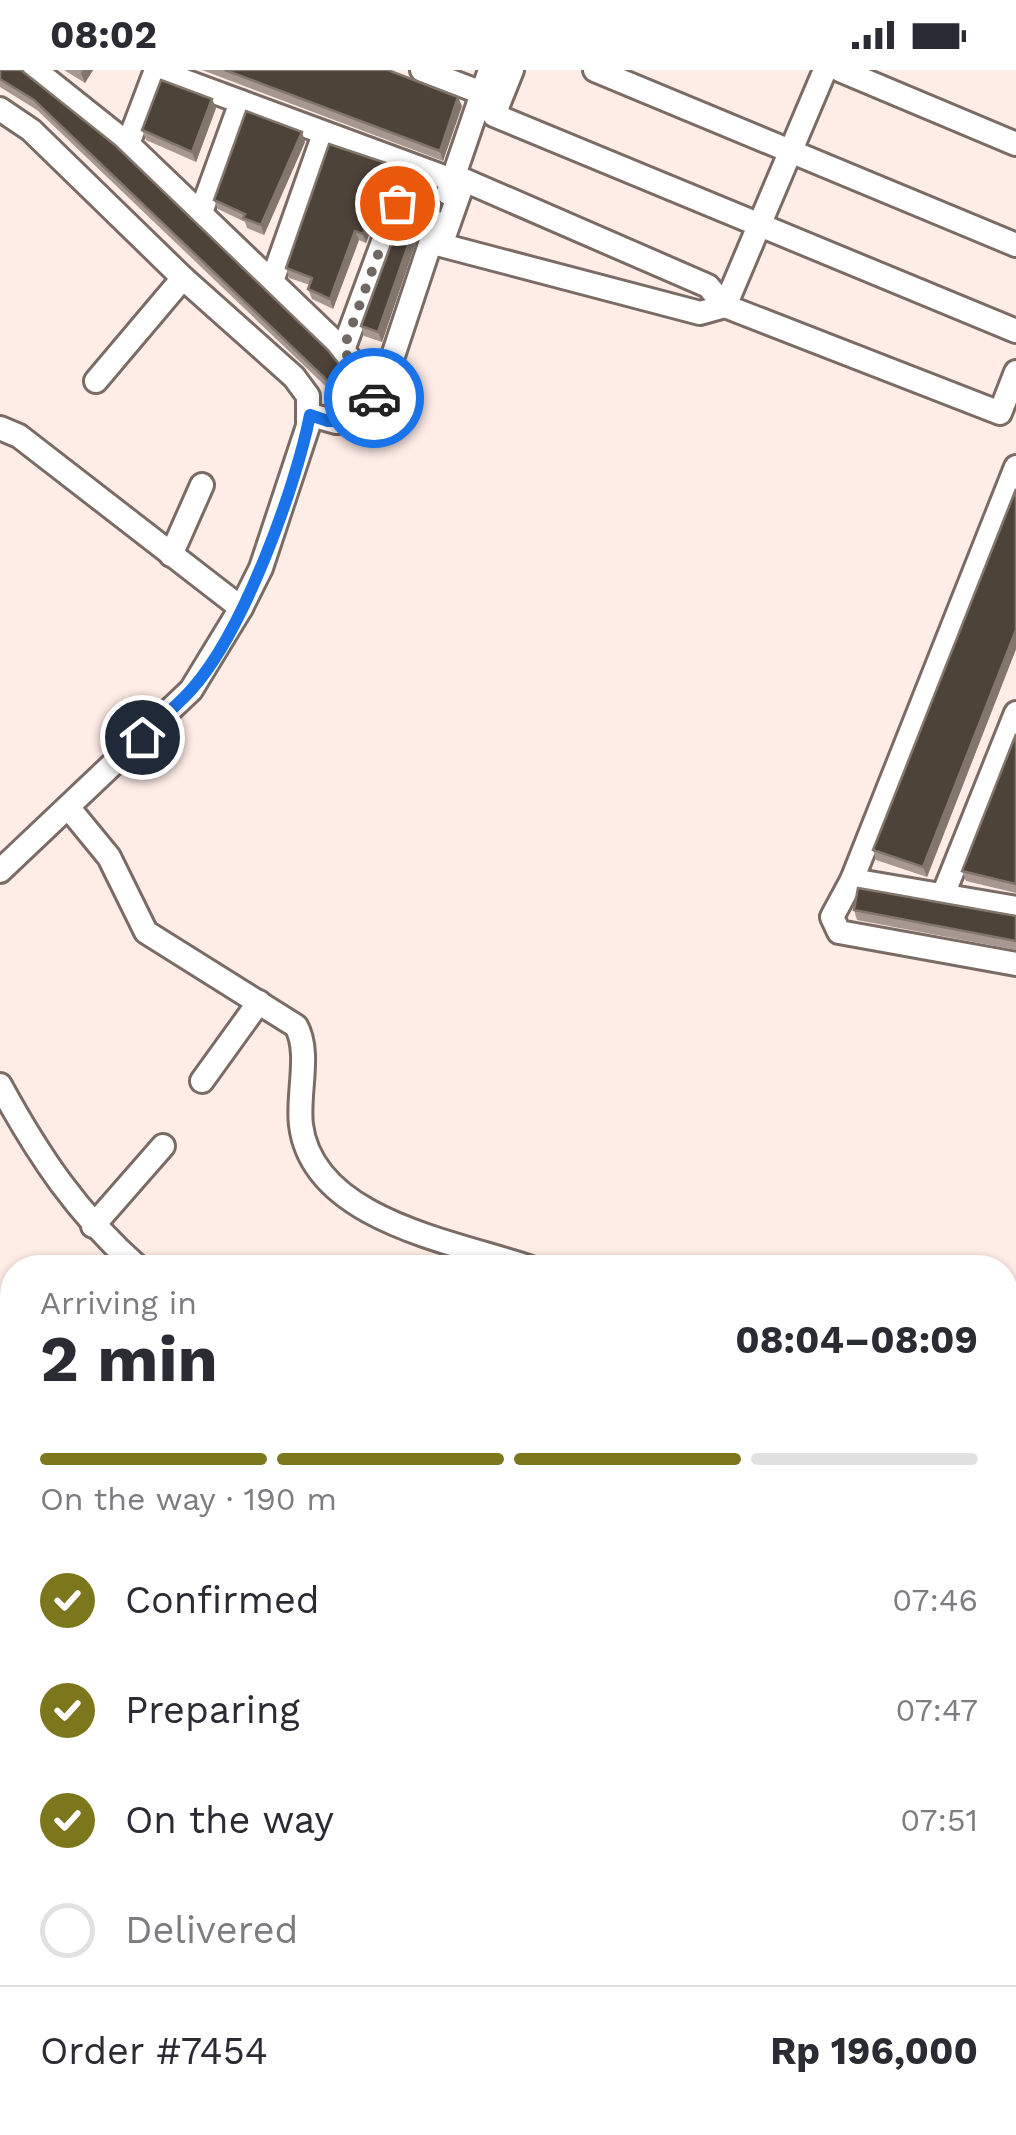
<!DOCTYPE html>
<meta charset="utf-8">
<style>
body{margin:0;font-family:"Work Sans",sans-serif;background:#f2f2f3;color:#2b2b33;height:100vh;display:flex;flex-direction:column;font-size:38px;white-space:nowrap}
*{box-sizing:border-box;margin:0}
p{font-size:32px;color:#7c7c81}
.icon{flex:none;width:55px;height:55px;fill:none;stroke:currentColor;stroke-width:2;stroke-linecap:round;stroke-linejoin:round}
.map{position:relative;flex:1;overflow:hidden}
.details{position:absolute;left:0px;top:1185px;width:1018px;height:880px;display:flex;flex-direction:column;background:#fff;border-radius:40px 40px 0 0;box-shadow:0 2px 8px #0004}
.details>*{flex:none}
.pin{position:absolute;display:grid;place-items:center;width:85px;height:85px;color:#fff;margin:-42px;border:5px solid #fff;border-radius:50%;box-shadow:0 2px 10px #0007}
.courier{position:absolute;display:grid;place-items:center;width:100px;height:100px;margin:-50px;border:8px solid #1a73e8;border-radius:50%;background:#fff;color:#222;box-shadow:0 2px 12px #0007}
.overview em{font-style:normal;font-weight:700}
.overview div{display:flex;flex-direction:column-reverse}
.overview{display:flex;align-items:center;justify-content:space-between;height:170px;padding:0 40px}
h1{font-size:65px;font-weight:700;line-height:75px}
.bar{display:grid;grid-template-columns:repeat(4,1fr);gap:15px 10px;align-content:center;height:120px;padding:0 40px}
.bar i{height:12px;border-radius:8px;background:#e1e1e2}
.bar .active{background:#7c771c}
.bar p{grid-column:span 4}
.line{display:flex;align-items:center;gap:25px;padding:0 40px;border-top:2px solid #e1e1e2}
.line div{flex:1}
ol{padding:0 40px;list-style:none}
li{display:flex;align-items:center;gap:30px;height:110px}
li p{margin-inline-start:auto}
li .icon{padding:10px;border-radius:50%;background:#7c771c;color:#fff;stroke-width:4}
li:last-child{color:#7c7c81}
li i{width:55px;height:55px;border:5px solid #e1e1e2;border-radius:50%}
.status{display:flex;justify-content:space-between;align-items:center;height:70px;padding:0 50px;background:#fff;direction:ltr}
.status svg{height:28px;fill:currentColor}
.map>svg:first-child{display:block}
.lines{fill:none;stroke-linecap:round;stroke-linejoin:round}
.minor-casing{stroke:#7a6b65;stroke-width:28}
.minor{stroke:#fff;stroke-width:22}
.wall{fill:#a69890}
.shaded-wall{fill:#82766d}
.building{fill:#4d4339;stroke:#82766d;stroke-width:2.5}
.done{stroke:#716763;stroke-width:10;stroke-dasharray:0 18}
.route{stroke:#1a73e8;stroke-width:12}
</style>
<div class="status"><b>08:02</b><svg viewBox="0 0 49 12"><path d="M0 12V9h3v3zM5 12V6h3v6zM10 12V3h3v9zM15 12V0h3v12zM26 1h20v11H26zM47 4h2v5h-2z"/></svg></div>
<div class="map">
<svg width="1016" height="2065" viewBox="0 0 1016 2065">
<rect width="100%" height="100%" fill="#feece6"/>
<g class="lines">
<defs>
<g id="minor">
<polyline points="35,0 128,74 343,280 377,324"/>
<polyline points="155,0 452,110"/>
<polyline points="422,0 482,23"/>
<polyline points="512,0 494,45 1016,261"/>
<polyline points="595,0 1016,175"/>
<polyline points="825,0 725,236 700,243 441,175 464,110 708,216 725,236 1000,343 1016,302"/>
<polyline points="840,0 1016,74"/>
<polyline points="0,39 31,60 183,208 294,307 308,326 308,356 261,498 241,538"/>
<polyline points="128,74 156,0"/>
<polyline points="448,123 490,0"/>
<polyline points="200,145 241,32"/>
<polyline points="271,214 324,64"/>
<polyline points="343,280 411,96"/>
<polyline points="96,311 183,208"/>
<polyline points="311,345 336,352 351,351 377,324 387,304 437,153"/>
<polyline points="0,358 19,366 241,538 191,620 0,801"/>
<polyline points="1016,397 852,810 832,847 839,862 1016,894"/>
<polyline points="171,485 202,415"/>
<path d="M 68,737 L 109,787 L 146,862 L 296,956 C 311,982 297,1025 301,1055 C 313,1151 456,1172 531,1198"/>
<polyline points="852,810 1016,838"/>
<polyline points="943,825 1016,643"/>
<polyline points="202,1011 259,932"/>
<path d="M 0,1015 C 38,1085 78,1145 139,1198"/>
<polyline points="93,1156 163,1076"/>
<polyline points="1005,1315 1016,1317"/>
<polyline points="1005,1451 1016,1453"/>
<polyline points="1005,1751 1016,1753"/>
<polyline points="1005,1847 1016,1850"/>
</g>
</defs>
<use href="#minor" class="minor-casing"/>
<use href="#minor" class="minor"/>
</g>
<g class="wall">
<polygon points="0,0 22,2 348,306 352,316 339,329 37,40 0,17"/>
<polygon points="64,0 93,0 85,13"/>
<polygon points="202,0 388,0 462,36 443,91"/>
<polygon points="212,29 216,38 196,92 146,70 142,60"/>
<polygon points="305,72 264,165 247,158 245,152 218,139 214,130"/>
<polygon points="389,94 392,104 366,173 359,170 333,239 312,229 308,219 310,215 289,208 286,198"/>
<polygon points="433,122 382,272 364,266 361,256"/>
<polygon points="1016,419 1016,579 927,807 876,790 873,780"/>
<polygon points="1016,664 1016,823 966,811 962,801"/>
<polygon points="854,840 1016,846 1016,880 857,850"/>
<polygon points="1005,1458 1016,1463 1016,1555 1005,1552"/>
<polygon points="1016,1610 1016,1646 1012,1645 1011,1641 1005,1662 1005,1626 1010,1631"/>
<polygon points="1005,1674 1016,1677 1016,1723 1011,1722 1009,1728 1005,1726"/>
<polygon points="1005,1788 1016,1791 1016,1834 1005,1832"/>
</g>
<g class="shaded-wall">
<polygon points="83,0 93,0 85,13 81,3"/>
<polygon points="458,27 462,36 443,91 440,81"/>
<polygon points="212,29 216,38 196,92 192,82"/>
<polygon points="302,62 305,72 264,165 261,155"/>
<polygon points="389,94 392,104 366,173 363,164"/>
<polygon points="430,112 433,122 382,272 378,262"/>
<polygon points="355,161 359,170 333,239 330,229"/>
<polygon points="348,306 352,316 339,329 336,319"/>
<polygon points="1016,560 1016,579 927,807 923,797"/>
<polygon points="1009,1628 1012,1636 1009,1635 1011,1641 1005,1662 1005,1640"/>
<polygon points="1007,1712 1011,1722 1009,1728 1005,1718"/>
</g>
<g class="building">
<polygon points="0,0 21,0 115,75 328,280 348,306 336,319 34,30 0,9"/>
<polygon points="225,0 388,0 458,27 440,81"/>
<polygon points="161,10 212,29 192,82 142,60"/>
<polygon points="246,41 302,62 261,155 243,148 245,144 214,130"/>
<polygon points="329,74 389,94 363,164 355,161 330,229 308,219 312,208 286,198"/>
<polygon points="417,104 430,112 378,262 361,256"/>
<polygon points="1016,419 1016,560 923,797 873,780"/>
<polygon points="1016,664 1016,814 962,801"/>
<polygon points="858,818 1016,846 1016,871 854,840"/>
<polygon points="1005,1458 1016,1463 1016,1547 1005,1543"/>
<polygon points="1016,1610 1016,1637 1009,1635"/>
<polygon points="1005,1674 1016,1677 1016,1714 1007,1712 1005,1718"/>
<polygon points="1005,1788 1016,1791 1016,1825 1005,1824"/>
</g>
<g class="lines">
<polyline class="done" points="374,328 377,324 343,280 397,133"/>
<path class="route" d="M 142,667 C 158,651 177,636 192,619 C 243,562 295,420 310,345 L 328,351 L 350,351 L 374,328"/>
</g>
</svg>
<div class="pin" style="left:397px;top:133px;background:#ea580c"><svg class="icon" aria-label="bag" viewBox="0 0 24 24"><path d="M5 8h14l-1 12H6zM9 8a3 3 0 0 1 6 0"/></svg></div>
<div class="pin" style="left:142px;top:667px;background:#1f2937"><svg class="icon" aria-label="home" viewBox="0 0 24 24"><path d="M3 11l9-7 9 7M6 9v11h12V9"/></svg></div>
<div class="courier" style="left:374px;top:328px"><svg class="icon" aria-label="car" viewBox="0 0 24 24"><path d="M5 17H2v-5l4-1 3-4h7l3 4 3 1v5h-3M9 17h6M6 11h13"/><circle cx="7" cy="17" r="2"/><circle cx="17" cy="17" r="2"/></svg></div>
<section class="details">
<div class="overview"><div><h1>2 min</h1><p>Arriving in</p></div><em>08:04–08:09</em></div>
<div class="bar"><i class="active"></i><i class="active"></i><i class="active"></i><i></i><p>On the way · 190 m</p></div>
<ol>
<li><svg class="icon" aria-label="check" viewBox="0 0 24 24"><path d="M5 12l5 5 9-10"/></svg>Confirmed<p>07:46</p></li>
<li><svg class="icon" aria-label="check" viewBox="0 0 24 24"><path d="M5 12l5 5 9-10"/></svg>Preparing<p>07:47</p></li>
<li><svg class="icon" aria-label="check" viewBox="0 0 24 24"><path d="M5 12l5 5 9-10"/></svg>On the way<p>07:51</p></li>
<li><i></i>Delivered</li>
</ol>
<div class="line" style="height:130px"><div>Order #7454</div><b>Rp 196,000</b></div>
</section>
</div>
